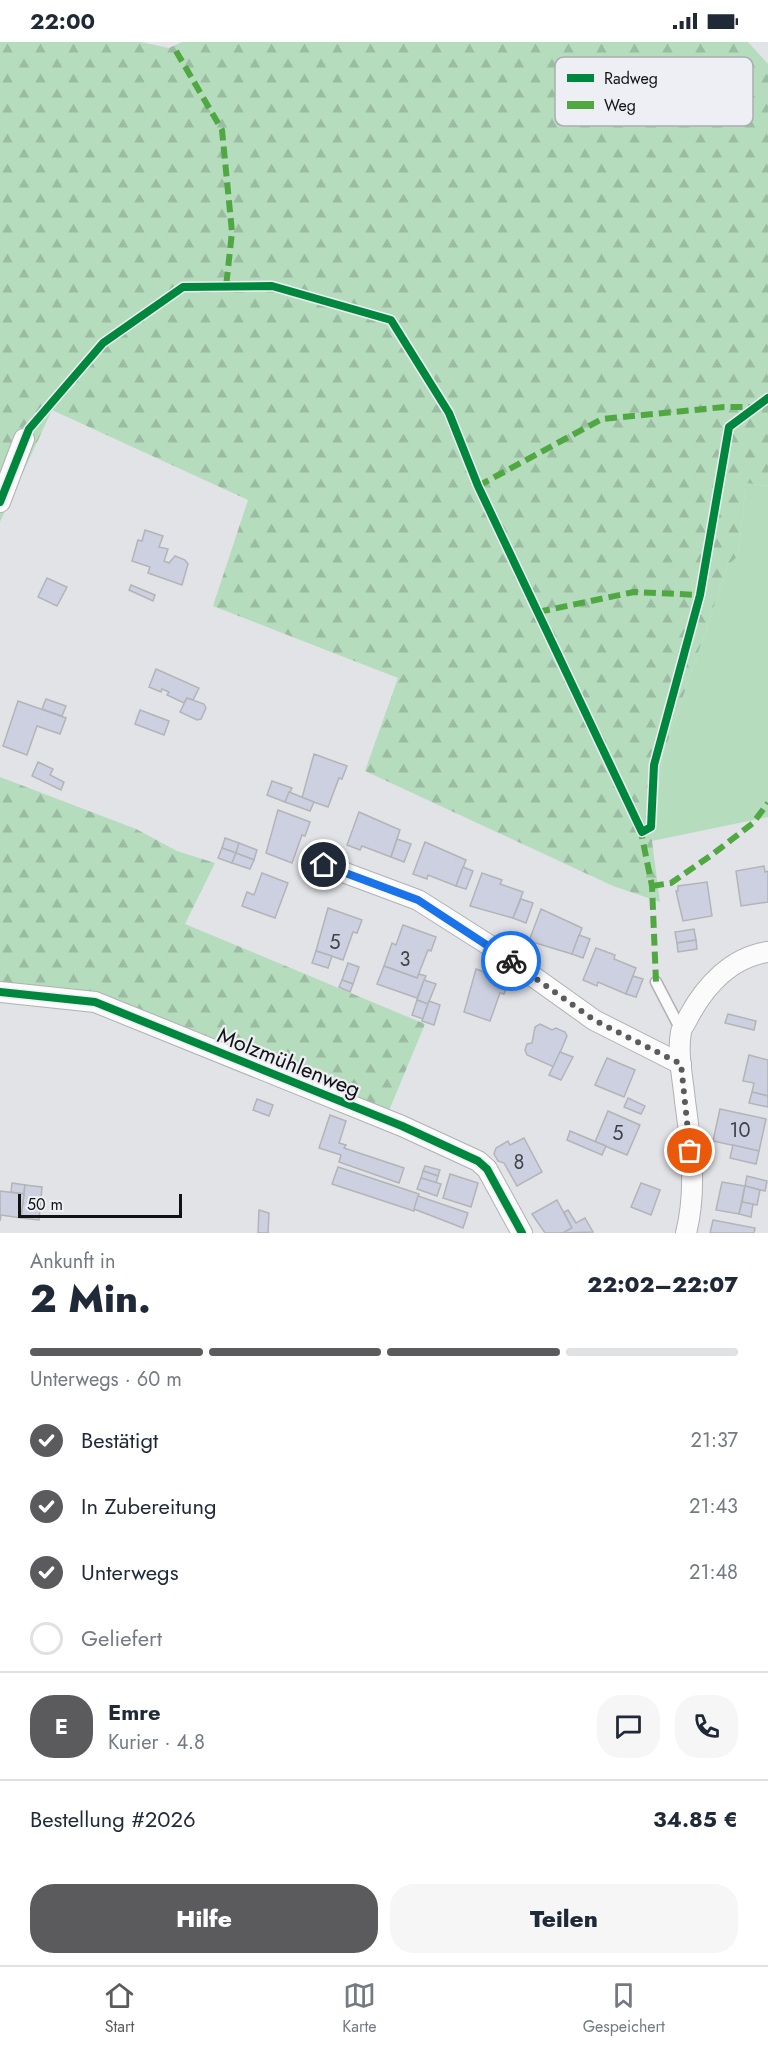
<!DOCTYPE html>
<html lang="de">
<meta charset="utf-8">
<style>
body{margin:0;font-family:Jost,sans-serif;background:#f6f6f7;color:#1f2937;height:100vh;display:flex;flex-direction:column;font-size:22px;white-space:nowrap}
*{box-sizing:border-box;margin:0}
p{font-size:20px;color:#747a83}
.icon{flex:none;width:33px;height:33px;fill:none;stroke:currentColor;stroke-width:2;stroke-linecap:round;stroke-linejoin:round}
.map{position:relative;height:1191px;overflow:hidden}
.details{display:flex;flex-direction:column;background:#fff;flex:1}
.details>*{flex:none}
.scale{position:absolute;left:18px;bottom:15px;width:164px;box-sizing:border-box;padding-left:6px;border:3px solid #121214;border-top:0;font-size:16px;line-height:21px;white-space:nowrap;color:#121214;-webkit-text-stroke:4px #eeeff5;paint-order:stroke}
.pin{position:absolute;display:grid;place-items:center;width:51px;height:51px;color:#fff;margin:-26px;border:3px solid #fff;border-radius:50%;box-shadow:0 2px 6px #0007}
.courier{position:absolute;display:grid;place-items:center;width:60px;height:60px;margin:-30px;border:4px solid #1a73e8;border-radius:50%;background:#fff;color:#222;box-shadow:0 2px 8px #0007}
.headline em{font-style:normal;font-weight:800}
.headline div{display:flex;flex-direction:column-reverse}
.headline{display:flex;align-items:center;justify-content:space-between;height:102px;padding:0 30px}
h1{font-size:39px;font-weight:800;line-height:45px}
.bar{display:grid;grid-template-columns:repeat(4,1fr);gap:9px 6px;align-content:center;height:72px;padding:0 30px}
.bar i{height:8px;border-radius:4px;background:#e0e1e3}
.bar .on{background:#5b5b5e}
.bar p{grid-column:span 4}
.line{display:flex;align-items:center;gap:15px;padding:0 30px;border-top:2px solid #e0e1e3}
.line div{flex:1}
.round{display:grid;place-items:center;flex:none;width:63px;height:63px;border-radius:24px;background:#f6f6f7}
ol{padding:0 30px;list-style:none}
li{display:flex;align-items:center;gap:18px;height:66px}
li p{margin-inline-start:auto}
li .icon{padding:6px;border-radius:50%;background:#5b5b5e;color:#fff;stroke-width:4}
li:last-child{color:#747a83}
li i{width:33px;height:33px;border:3px solid #e0e1e3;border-radius:50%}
.cta{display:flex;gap:12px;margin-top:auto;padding:12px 30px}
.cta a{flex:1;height:69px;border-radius:24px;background:#5b5b5e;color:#fff;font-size:24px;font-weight:800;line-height:69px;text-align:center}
.cta a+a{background:#f6f6f7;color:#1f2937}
.status{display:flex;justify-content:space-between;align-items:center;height:42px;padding:0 30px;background:#fff;direction:ltr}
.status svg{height:16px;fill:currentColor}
.tabs{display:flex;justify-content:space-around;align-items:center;height:84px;border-top:2px solid #e0e1e3;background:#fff;font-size:16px;color:#747a83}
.tabs a{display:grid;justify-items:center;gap:3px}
.tabs .on{color:#5b5b5e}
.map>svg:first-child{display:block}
.grass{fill:#b5dcbd}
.forest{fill:url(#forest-firs)}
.building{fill:#cdd0e0;stroke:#b3b4b7;stroke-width:1.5}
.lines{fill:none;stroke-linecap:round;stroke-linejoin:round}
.service-casing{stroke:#b0b1b4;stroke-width:13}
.minor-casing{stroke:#b0b1b4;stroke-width:22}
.service{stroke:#fbfbfb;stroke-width:10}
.minor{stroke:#fbfbfb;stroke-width:20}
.quiet{stroke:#51a842;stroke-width:6;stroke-dasharray:12 6;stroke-linecap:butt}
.cycleway-casing{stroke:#eeeff5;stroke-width:11}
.cycleway{stroke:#00873e;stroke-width:8}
.done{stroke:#5b5b5e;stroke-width:6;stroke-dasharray:0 10.8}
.route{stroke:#1a73e8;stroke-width:8}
.labels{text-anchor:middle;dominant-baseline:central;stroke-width:4.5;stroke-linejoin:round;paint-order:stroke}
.number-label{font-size:20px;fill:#414247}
.street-label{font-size:22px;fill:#121214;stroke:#eeeff5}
.key{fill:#eeeff5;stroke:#acadb2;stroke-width:1.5}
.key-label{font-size:16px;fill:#121214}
</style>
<div class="status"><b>22:00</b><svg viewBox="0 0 49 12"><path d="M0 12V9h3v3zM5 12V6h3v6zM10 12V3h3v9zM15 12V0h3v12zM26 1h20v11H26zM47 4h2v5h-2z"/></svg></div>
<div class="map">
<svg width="768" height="1191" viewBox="0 0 768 1191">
<defs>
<pattern id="forest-firs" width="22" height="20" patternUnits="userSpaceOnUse" patternTransform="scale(1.5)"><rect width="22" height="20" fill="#b5dcbd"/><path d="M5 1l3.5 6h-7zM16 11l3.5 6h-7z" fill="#9bbca2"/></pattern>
</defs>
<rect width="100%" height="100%" fill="#e2e3e7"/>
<polygon class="grass" points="746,441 768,444 768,775 652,799 663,713 728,523 738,514"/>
<g class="forest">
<polygon points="0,0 141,0 169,6 182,0 748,0 768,22 768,444 746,441 738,514 728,523 663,713 652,799 660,860 613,844 365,729 398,636 213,564 248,458 52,368 0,480"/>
<polygon points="0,735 136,787 177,809 215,821 185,882 425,982 388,1071 96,956 0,946"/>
</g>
<g class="building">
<polygon points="145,488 163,494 159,505 168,507 164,519 169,521 175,514 185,518 188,522 182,543 148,531 150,525 132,519 138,498 142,499"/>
<polygon points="47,536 67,545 57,564 38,555"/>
<polygon points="131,543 155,553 153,559 129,548"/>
<polygon points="156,627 199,646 193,658 187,656 184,661 167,653 169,650 162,647 161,650 149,645"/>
<polygon points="187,656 204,662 206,666 201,677 197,678 180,670"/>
<polygon points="46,657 66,664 62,674 42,667"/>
<polygon points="18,659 66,676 60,692 37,684 27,713 3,704"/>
<polygon points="140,668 169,679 164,693 135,682"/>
<polygon points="314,712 347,724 342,737 339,736 328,765 302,756"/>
<polygon points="38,720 53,727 50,733 64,740 61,748 32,734"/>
<polygon points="272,739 292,746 285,760 267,753"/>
<polygon points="289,750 314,760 310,769 285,760"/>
<polygon points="278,768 310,780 305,794 302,793 292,821 266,811"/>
<polygon points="359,770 400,788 391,815 362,804 360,808 347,803"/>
<polygon points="225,796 239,801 236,811 222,806"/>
<polygon points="397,797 411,802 404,820 391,815"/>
<polygon points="425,800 466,818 456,844 428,833 427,837 413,832"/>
<polygon points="239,801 257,808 254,818 236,811"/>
<polygon points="222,806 236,811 232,821 218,816"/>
<polygon points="236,811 254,818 250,827 232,821"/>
<polygon points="764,824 765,830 768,829 768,860 741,864 736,829"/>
<polygon points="463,825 473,829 466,847 456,844"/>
<polygon points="262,831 288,841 275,876 242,864 247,850 254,853"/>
<polygon points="482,831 502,838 500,842 523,850 513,876 470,864"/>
<polygon points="707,840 712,874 683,879 676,849 678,849 678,844"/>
<polygon points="521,857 533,861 526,881 513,876"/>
<polygon points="328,866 362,878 357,891 353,890 343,918 316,909"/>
<polygon points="541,867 582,886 572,912 529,899"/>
<polygon points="403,883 436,895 431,909 428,908 417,936 384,924 392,901 396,903"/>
<polygon points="694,887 696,898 677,901 675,890"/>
<polygon points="579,893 590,897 583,916 572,912"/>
<polygon points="696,898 697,907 678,910 677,901"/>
<polygon points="596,906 615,913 614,917 636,926 626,952 598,940 597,944 583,938"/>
<polygon points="316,909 332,914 328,926 312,921"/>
<polygon points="348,921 359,925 353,942 342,938"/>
<polygon points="384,924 417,936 419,932 426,934 417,956 377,942"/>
<polygon points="476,927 509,939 504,952 500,951 490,979 464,970"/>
<polygon points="633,934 643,937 636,955 626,952"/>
<polygon points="342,938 353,942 350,950 339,945"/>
<polygon points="424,938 436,942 428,962 417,958"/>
<polygon points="417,958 428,962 423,977 412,973"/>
<polygon points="429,959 440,963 434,983 422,979"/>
<polygon points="728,972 756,979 754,988 725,981"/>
<polygon points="540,982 552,988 556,986 565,990 567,994 554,1025 527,1013 525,1008 527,1002 532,1001 535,985"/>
<polygon points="560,1010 573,1015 561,1038 549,1033"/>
<polygon points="749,1013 768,1018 768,1054 752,1050 754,1041 743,1039"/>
<polygon points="607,1016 635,1028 624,1055 595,1043"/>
<polygon points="752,1050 768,1054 768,1065 749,1061"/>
<polygon points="628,1056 645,1064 641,1072 624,1065"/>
<polygon points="257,1057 273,1063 269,1074 253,1068"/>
<polygon points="720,1067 766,1077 759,1109 713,1099"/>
<polygon points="608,1069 640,1083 627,1113 595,1100"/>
<polygon points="330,1073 346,1079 339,1101 346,1103 344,1106 404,1126 399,1141 339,1120 341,1113 319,1106"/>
<polygon points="570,1089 606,1104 602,1113 567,1098"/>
<polygon points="524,1096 542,1130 517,1144 504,1121 498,1119 494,1112 496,1106 508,1099 510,1103"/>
<polygon points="733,1103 759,1109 756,1122 730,1116"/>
<polygon points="425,1124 440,1128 438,1134 423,1129"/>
<polygon points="338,1125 419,1152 414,1169 332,1142"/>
<polygon points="423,1129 438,1134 436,1141 421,1136"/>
<polygon points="450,1132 478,1141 471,1165 443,1156"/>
<polygon points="747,1134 767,1139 765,1149 745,1144"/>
<polygon points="421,1136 441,1142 437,1154 417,1147"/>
<polygon points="722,1140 745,1144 739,1172 716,1168"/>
<polygon points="12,1141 25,1143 24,1152 11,1150"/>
<polygon points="641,1141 660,1148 651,1173 631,1165"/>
<polygon points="25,1143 42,1145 39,1178 21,1176"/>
<polygon points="745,1144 760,1148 757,1163 742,1160"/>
<polygon points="0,1149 24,1152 21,1176 1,1173 0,1179"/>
<polygon points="418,1154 468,1171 463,1186 414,1167"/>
<polygon points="557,1158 572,1186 563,1191 545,1191 532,1172"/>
<polygon points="742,1160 753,1162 751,1175 739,1172"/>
<polygon points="259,1168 269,1171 268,1191 258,1191"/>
<polygon points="568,1168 576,1181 585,1176 593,1190 563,1191 572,1186 564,1170"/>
<polygon points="713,1178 755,1186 754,1191 710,1191"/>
</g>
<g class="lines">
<defs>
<polyline id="service" points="656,940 681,988"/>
<g id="minor">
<polyline points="0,460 24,397"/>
<polyline points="324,823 418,858 492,905 594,978 681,1022"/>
<polyline points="0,950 95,960 402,1084 478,1119 487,1127 522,1191"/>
<path d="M 686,1191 C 697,1148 691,1102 685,1059 C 683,1037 677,1012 681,990 C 682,985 687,979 689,974 C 706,943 732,915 768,910"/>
</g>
</defs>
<use href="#service" class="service-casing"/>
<use href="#minor" class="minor-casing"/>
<use href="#service" class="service"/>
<use href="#minor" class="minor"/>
<g class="quiet">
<polyline points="176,9 222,88 232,190 226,245"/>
<polyline points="478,444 602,377 724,365 752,365"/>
<polyline points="538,570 634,550 700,553"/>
<polyline points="640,785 652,844 656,940"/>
<polyline points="652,844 671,841 713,812 753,781 768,761"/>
</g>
<defs>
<g id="cycleway">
<polyline points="0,460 29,387 103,301 183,245 272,244 391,278 449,371 478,444 642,790 651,785 654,723 700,553 729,385 768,356"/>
<polyline points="0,950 95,960 402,1084 478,1119 487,1127 522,1191"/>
</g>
</defs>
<use href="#cycleway" class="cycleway-casing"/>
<use href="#cycleway" class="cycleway"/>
</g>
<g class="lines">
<polyline class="done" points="511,919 594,978 681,1022 690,1109"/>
<polyline class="route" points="324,823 418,858 511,919"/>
</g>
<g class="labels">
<g class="number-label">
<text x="335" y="900">5</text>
<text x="405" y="917">3</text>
<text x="740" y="1088">10</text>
<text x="618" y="1091">5</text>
<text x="519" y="1120">8</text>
</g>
<g class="street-label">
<text transform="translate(289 1020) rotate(22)">Molzmühlenweg</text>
</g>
</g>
<rect x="555" y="15" width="198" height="69" rx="9" class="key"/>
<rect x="567" y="32" width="27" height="8" fill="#00873e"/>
<rect x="567" y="59" width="27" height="8" fill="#51a842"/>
<g class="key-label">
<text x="604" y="42">Radweg</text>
<text x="604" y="69">Weg</text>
</g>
</svg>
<div class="scale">50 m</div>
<div class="pin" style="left:690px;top:1109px;background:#ea580c"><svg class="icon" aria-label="bag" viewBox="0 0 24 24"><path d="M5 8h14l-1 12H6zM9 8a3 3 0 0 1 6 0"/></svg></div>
<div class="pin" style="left:324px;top:823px;background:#1f2937"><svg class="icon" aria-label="home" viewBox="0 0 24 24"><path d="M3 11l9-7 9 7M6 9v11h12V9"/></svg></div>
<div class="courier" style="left:511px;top:919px"><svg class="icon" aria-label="bike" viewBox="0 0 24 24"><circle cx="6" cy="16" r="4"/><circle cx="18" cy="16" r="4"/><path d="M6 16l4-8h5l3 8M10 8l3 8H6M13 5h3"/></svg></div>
</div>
<section class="details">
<div class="headline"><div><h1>2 Min.</h1><p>Ankunft in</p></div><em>22:02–22:07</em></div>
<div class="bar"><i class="on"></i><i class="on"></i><i class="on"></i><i></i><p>Unterwegs · 60 m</p></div>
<ol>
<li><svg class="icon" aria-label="check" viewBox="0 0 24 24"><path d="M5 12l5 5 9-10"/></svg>Bestätigt<p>21:37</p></li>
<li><svg class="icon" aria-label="check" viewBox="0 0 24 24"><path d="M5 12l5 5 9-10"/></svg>In Zubereitung<p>21:43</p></li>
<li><svg class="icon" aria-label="check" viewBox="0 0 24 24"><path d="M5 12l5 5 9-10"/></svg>Unterwegs<p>21:48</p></li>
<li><i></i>Geliefert</li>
</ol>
<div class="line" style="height:108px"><b class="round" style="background:#5b5b5e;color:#fff">E</b><div><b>Emre</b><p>Kurier · 4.8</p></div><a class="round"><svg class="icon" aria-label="chat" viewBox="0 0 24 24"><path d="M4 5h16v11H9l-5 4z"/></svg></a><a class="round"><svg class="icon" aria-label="phone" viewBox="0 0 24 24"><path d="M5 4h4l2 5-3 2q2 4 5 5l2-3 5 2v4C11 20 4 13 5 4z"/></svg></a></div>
<div class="line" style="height:78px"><div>Bestellung #2026</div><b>34.85 €</b></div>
<div class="cta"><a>Hilfe</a><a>Teilen</a></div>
</section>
<nav class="tabs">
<a class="on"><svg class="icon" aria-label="home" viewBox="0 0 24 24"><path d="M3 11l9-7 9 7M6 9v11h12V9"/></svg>Start</a>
<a><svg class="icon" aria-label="map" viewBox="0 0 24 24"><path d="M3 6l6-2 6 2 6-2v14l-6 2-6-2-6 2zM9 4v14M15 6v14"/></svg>Karte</a>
<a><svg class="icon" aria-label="saved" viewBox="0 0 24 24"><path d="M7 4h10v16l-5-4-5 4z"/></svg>Gespeichert</a>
</nav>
